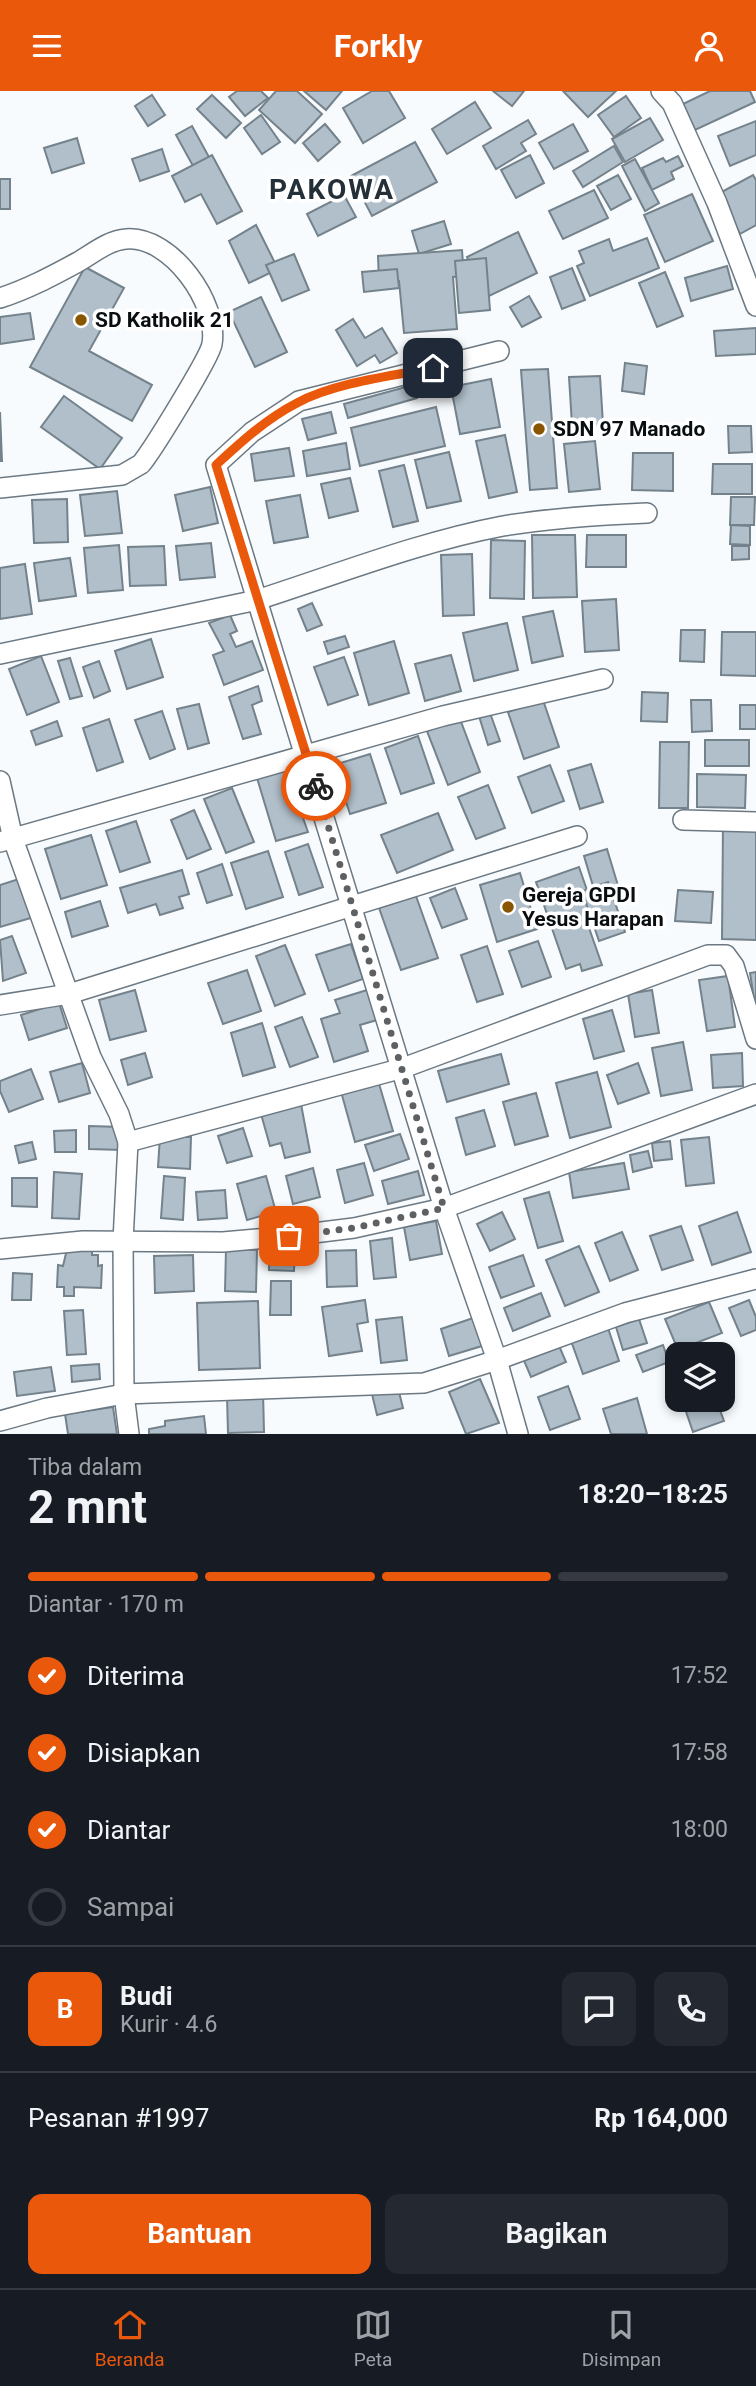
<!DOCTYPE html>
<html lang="id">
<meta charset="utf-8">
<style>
body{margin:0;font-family:Roboto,sans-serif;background:#242831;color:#f1f3f6;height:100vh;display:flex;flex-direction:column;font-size:26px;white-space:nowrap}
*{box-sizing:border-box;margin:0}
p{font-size:23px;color:#9ea1a6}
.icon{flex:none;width:38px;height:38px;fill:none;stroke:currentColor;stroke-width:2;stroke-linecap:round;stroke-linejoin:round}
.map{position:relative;height:1343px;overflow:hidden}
.details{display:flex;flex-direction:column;background:#171b24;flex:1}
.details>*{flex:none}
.fabs{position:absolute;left:665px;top:1251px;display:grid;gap:14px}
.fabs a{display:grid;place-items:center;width:70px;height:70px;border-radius:14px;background:#171b24;box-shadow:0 4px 10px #0003;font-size:35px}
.pin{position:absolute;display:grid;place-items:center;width:60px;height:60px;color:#fff;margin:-30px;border-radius:14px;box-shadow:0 4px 10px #0006}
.courier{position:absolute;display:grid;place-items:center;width:70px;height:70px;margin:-35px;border:5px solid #ea580c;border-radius:50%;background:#fff;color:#222;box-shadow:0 2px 9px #0007}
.summary em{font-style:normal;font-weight:700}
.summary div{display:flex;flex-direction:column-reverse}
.summary{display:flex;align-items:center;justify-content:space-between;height:119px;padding:0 28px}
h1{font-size:46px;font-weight:700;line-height:52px}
.bar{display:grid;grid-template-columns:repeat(4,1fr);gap:10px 7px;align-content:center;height:84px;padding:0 28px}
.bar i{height:9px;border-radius:5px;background:#363941}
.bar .selected{background:#ea580c}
.bar p{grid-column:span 4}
.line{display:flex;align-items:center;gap:18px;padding:0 28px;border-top:2px solid #363941}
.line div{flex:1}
.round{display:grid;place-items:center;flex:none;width:74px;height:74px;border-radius:14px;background:#242831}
ol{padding:0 28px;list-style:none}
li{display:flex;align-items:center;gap:21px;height:77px}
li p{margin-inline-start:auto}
li .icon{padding:7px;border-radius:50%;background:#ea580c;color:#fff;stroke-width:4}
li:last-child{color:#9ea1a6}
li i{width:38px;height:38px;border:4px solid #363941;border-radius:50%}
.action{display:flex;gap:14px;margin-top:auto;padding:14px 28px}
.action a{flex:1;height:80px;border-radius:14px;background:#ea580c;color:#fff;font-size:28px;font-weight:700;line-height:80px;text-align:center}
.action a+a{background:#242831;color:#f1f3f6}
header{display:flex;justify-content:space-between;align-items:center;height:91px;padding:0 28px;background:#ea580c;color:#fff;font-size:32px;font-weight:700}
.tabs{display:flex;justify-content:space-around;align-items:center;height:98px;border-top:2px solid #363941;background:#171b24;font-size:19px;color:#9ea1a6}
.tabs a{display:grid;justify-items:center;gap:4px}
.tabs .selected{color:#ea580c}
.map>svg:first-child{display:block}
.building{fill:#b1bfca;stroke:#74828c;stroke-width:2}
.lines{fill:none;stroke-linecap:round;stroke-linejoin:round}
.minor-casing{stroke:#6c7983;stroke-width:22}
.minor{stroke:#fff;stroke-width:19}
.done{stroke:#5d6164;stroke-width:7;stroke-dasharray:0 12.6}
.route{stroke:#ea580c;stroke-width:9}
.poi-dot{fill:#895501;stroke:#fff;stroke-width:2.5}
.labels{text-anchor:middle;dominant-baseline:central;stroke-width:7;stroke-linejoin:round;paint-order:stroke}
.poi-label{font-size:21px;font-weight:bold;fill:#090e11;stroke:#fff;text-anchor:start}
.district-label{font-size:28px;font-weight:bold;letter-spacing:2px;fill:#242f38;stroke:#fff}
</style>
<header><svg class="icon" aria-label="menu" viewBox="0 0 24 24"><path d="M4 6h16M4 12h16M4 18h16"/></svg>Forkly<svg class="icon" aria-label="person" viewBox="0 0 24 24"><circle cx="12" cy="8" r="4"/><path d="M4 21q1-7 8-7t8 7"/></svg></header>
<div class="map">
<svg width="756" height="1343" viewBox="0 0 756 1343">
<rect width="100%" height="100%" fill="#f8fbfd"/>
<g class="building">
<polygon points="237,0 261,0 268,7 245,25 229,6"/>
<polygon points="276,0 297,0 322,23 295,52 259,19"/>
<polygon points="304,0 342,0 326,19"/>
<polygon points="372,0 389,0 405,27 363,52 343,17"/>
<polygon points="493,0 524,0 512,15"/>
<polygon points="563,0 616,0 588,26"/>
<polygon points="710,0 750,0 755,11 695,39 683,13"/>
<polygon points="152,4 165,24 148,35 135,15"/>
<polygon points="212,4 241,32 226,47 197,18"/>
<polygon points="626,5 641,27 614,46 598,24"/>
<polygon points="475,11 491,37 447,63 432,38"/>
<polygon points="261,24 280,51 262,63 244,37"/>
<polygon points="650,27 663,49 625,71 612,48"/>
<polygon points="528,29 536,43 521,52 526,60 496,78 483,55"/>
<polygon points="756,30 756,64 730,75 718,45"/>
<polygon points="325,33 340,51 318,70 303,52"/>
<polygon points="573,33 588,60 554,78 539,52"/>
<polygon points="192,35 209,66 193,75 176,44"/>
<polygon points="77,47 84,72 52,82 44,57"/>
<polygon points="415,51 437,91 372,125 351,85"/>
<polygon points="614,55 623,71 583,96 573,80"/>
<polygon points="162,58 169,80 140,90 132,68"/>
<polygon points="212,64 242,120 217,133 201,103 185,111 172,85"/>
<polygon points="530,64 544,92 516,107 501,79"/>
<polygon points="678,65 683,75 671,81 674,88 652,99 642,77 663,67 666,71"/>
<polygon points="635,68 659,112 645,120 622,75"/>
<polygon points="618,84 631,108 611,119 597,95"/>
<polygon points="753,84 756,89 756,134 740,143 718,103"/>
<rect x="0" y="88" width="10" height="30"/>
<polygon points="594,99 608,127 563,148 549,120"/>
<polygon points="692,103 713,150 665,171 644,124"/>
<polygon points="344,104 356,126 318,145 307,123"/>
<polygon points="444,130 451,153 419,163 412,140"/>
<polygon points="256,134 278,178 249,192 229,150"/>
<polygon points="518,141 537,182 487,206 467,166"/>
<polygon points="647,147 659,177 590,205 577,175 584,172 579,160 609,148 613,160"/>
<polygon points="462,159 464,185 453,186 457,238 404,242 399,190 379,191 378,165"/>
<polygon points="294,163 309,199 282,210 266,174"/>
<polygon points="486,167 490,219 459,222 455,170"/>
<polygon points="727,175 733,198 691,210 685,187"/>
<polygon points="85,176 124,197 89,260 152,294 132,330 30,276"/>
<polygon points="572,177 585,209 562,218 550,186"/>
<polygon points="397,178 399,197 364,201 362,181"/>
<polygon points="665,181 683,225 657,236 639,192"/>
<polygon points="529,205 541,226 522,236 510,216"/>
<polygon points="261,206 287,261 255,276 229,221"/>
<polygon points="30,222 34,248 0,253 0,226"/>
<polygon points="353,228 365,247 382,237 397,262 380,272 375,264 357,275 336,239"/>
<polygon points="756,237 756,263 716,265 714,240"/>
<polygon points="625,272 647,275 644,303 622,300"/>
<polygon points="548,278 557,397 530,399 521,279"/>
<polygon points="600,285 603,333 572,334 569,286"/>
<polygon points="491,288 500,336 460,343 451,296"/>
<polygon points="413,294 417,307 348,327 344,313"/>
<polygon points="64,305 122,347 100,378 41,336"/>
<polygon points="436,316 445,355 360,375 351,337"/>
<polygon points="0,321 2,370 0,370"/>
<polygon points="331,321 336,342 308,349 302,328"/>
<polygon points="728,335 751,335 752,361 729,362"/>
<polygon points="505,344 517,401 489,407 476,350"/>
<polygon points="595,350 600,398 569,401 564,353"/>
<polygon points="346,352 350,378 307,385 303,360"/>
<polygon points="289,357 294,385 255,390 251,363"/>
<polygon points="449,361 461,410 427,417 415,369"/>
<polygon points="633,362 673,362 673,400 632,399"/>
<polygon points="713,373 752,373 752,403 712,403"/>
<polygon points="404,374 418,430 393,436 379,380"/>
<polygon points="350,387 358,420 329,427 321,393"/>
<polygon points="210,396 218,432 183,440 175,404"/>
<polygon points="117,400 122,442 85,445 80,404"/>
<polygon points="300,404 308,446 274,452 266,410"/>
<polygon points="731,406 755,406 754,434 730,434"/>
<polygon points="67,408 68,451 34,452 32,409"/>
<polygon points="731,434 750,435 750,454 730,453"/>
<polygon points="532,444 575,444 577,506 533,507"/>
<polygon points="587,444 626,444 626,476 586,476"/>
<polygon points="491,449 525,450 524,508 490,507"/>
<polygon points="211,452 215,486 180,489 176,455"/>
<polygon points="119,454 123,499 88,502 84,457"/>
<polygon points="164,455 166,494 130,495 128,456"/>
<polygon points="732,455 749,455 749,468 732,469"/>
<polygon points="472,463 474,524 443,525 441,464"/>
<polygon points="70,467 76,505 39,510 34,472"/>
<polygon points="25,473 32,523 0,528 0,477"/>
<polygon points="616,508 619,559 585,561 582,510"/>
<polygon points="312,512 322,534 307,540 298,518"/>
<polygon points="553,520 563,565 532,572 523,526"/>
<polygon points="230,524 237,540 230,543 236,556 252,550 263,579 224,594 213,564 224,560 209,532"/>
<polygon points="507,532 518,579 474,590 463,542"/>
<polygon points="681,539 705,539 704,571 680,570"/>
<polygon points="722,541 756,541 756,585 721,584"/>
<polygon points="345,545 349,556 328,563 324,551"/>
<polygon points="151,548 163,586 127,598 115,560"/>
<polygon points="394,550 409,602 369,614 354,562"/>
<polygon points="451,564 461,600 425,610 415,573"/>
<polygon points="41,565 59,611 27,624 9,578"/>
<polygon points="344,566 358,604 328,614 314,576"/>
<polygon points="70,567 82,605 70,608 58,570"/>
<polygon points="99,570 110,600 94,607 83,576"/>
<polygon points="258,595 262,610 252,614 261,643 243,648 229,606"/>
<polygon points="642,601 668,602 667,631 641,630"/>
<polygon points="543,609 559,656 524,668 508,621"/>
<polygon points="691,609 711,609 712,640 692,641"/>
<polygon points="199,613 209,652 188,658 177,618"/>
<rect x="740" y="614" width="16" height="24"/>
<polygon points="489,619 500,650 488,654 478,622"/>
<polygon points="162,620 175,658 150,668 135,629"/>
<polygon points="109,628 123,671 97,680 83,637"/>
<polygon points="460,628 480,681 448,694 427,640"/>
<polygon points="57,630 62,645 36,654 31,640"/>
<polygon points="418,645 434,692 401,703 385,657"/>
<rect x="705" y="649" width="44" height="26"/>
<polygon points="660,651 689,651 688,717 659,717"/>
<polygon points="370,663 386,712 350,723 334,674"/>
<polygon points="307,672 315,723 303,727 308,741 276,750 257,687"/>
<polygon points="591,673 603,711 580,718 568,680"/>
<polygon points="550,674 564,710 532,722 518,686"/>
<polygon points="697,683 746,684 745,717 697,716"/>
<polygon points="488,694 505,737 476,748 458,706"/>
<polygon points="232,697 254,751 226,762 204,708"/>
<polygon points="194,719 211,758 187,768 171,729"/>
<polygon points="438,722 453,759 397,782 381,744"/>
<polygon points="136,730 150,771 120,781 106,740"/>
<polygon points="723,733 756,734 756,849 722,848"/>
<polygon points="91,744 107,794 61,808 45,758"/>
<polygon points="308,753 323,796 299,804 285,761"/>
<polygon points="607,758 619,798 596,805 584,765"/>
<polygon points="268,760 283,806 246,818 231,772"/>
<polygon points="222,773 232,804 207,812 197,782"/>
<polygon points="579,776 598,831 588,834 602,874 582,880 580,873 566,878 536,791"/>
<polygon points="182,779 189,803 179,806 183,817 160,824 156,813 128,822 120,797"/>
<polygon points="520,782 537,838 497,851 480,794"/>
<polygon points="22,787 34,826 0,836 0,794"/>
<polygon points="608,791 625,841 599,850 582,800"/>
<polygon points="455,797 467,828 442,837 430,807"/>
<polygon points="678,799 713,801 711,832 675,830"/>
<polygon points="416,805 438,867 401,879 379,817"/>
<polygon points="100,810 108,835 72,846 65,821"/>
<polygon points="12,845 26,882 3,890 0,849"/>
<polygon points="538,850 551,886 522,896 509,860"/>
<polygon points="351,853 363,888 329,900 316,864"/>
<polygon points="285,854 305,903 275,915 256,865"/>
<polygon points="487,855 503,903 477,911 461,864"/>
<polygon points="247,879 261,920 223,933 208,892"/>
<polygon points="756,881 756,921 750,882"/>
<polygon points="728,885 735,936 707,940 699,889"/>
<polygon points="135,899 146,940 110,949 99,909"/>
<polygon points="367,899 377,929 360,934 368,960 334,971 321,928 340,922 335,909"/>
<polygon points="652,899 659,942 635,946 628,903"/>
<polygon points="59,912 67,937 29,949 21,924"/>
<polygon points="612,919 624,960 594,968 583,928"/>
<polygon points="302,926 318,966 290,976 275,936"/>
<polygon points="262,932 275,976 243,985 231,942"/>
<polygon points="683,951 692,999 661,1005 652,957"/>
<polygon points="145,962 152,986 128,994 121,969"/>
<polygon points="742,962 743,995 713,997 711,964"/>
<polygon points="501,963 509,993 447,1011 438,980"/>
<polygon points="82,972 90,1002 59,1011 50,981"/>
<polygon points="638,972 649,1002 618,1013 607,984"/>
<polygon points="31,978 43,1008 9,1021 0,1000 0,990"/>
<polygon points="597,981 611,1036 570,1047 556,992"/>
<polygon points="377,986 393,1040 355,1051 340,997"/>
<polygon points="536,1002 548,1045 515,1054 503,1011"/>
<polygon points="301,1013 310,1061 285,1067 281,1052 270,1055 261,1023"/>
<polygon points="484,1019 495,1055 466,1064 456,1027"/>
<polygon points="89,1035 122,1036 122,1059 89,1058"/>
<polygon points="243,1037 252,1065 227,1072 218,1045"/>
<polygon points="76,1039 76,1061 55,1061 54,1040"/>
<polygon points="400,1043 409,1068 374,1080 365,1054"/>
<polygon points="160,1045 191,1046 190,1078 158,1076"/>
<polygon points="709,1046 714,1092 686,1095 681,1049"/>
<polygon points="670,1050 672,1068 654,1070 652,1052"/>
<polygon points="32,1051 36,1068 19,1072 15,1055"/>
<polygon points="648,1060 652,1076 633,1081 630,1064"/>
<polygon points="364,1072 373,1104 345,1112 337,1079"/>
<polygon points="624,1072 629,1098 573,1107 569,1081"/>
<polygon points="313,1077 320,1106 293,1113 286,1085"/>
<polygon points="418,1080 424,1104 388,1113 382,1090"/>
<polygon points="54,1081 82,1083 79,1128 52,1127"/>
<polygon points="164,1085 185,1087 183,1129 161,1127"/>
<polygon points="266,1085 276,1121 247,1129 237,1093"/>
<polygon points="12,1087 37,1087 37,1116 12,1115"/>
<polygon points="225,1099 227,1127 198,1129 196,1101"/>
<polygon points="549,1101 563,1150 538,1157 524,1108"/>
<polygon points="502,1121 515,1148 490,1160 477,1133"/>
<polygon points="737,1121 751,1161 712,1174 699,1135"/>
<polygon points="436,1130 442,1163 410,1169 404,1136"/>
<polygon points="681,1135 693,1169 662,1179 650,1145"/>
<polygon points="622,1141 638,1179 610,1190 595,1152"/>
<polygon points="392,1147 396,1186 374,1188 370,1150"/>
<polygon points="270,1151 295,1152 294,1180 269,1179"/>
<polygon points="68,1154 92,1154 92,1164 98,1164 98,1175 102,1174 101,1197 74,1196 74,1205 64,1205 64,1196 57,1196 58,1174 63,1175"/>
<polygon points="579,1155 599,1201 565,1215 546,1169"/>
<polygon points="226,1158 257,1159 256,1201 225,1200"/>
<polygon points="356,1159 357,1195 327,1196 326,1160"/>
<polygon points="193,1164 194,1200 155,1202 154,1165"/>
<polygon points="523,1164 534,1195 501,1207 489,1176"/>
<polygon points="13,1182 32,1183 31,1209 12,1209"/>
<polygon points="271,1190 291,1190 291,1224 270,1224"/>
<polygon points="541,1202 550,1225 513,1240 504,1217"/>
<polygon points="365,1209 368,1231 357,1233 362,1260 329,1265 322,1216"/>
<polygon points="749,1209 756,1226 756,1239 741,1245 729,1217"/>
<polygon points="258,1210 260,1277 199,1279 197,1212"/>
<polygon points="709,1211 722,1242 678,1259 665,1228"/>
<polygon points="83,1219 86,1263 67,1264 64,1220"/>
<polygon points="402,1226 407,1269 381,1272 376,1229"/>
<polygon points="473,1227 482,1255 449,1265 441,1238"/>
<polygon points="639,1228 647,1252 623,1259 616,1236"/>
<polygon points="607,1234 619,1270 583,1283 570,1247"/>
<polygon points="557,1250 566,1271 531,1286 522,1265"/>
<polygon points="663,1254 669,1271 643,1281 636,1264"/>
<polygon points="99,1273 100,1288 72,1291 71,1275"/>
<polygon points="51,1276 55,1300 17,1305 14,1281"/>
<polygon points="480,1288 499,1332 466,1343 449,1301"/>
<polygon points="568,1295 580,1328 550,1339 538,1306"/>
<polygon points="398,1297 403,1317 377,1324 372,1303"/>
<polygon points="263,1300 264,1341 228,1342 227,1305"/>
<polygon points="637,1307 647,1343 611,1343 603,1318"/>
<polygon points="682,1309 716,1309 724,1330 693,1341"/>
<polygon points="113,1316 117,1343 68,1343 65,1323"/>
<polygon points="204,1325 206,1343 149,1343 149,1338 165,1335 165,1330"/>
</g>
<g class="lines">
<defs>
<g id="minor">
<polyline points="661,0 672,12 717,112 756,215"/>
<path d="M 0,207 C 28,198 52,185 78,171 C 92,163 109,149 126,148 C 171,144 219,213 212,253 C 210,266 152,360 141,373 L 122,384 L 0,397"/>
<path d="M 499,260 L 299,310 L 252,341 L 216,374 L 257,509 C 338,483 419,451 503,435 C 551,427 598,424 647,422"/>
<polyline points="0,563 257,509 444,1117 497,1269 518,1343"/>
<polyline points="0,690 13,748 91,966 119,1023 128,1051 123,1150 124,1303 129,1343"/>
<polyline points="683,729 756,731"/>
<polyline points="0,751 443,625 603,588"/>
<polyline points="0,914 69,903 577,745"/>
<polyline points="128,1051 403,977 708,864 726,864 734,875 756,948"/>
<polyline points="0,1158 83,1150 223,1151 289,1145 354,1137 444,1117 756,1003"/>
<polyline points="0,1330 47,1317 124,1303 424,1292 497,1269 625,1222 756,1188"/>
</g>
</defs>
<use href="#minor" class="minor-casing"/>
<use href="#minor" class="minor"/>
</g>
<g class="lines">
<polyline class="done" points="289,1145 354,1137 444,1117 316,695"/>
<path class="route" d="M 316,695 L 216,374 C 241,351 266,328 297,312 C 334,292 391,285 433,277"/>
</g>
<g class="poi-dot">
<circle cx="81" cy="229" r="7"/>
<circle cx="539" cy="338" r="7"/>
<circle cx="508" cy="816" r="7"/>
</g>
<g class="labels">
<g class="poi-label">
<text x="95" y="229">SD Katholik 21</text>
<text x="553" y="338">SDN 97 Manado</text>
<text x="522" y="804">Gereja GPDI<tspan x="522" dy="24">Yesus Harapan</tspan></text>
</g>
<g class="district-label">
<text x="332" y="98">PAKOWA</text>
</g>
</g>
</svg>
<div class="fabs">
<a><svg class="icon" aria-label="layers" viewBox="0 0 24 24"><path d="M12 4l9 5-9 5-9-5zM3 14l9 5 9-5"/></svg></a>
</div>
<div class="pin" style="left:289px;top:1145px;background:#ea580c"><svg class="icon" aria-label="bag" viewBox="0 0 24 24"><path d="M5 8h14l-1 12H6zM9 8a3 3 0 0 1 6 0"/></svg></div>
<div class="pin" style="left:433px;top:277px;background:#1f2937"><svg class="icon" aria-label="home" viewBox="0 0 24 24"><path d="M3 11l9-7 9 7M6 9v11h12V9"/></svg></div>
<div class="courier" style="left:316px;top:695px"><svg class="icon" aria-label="bike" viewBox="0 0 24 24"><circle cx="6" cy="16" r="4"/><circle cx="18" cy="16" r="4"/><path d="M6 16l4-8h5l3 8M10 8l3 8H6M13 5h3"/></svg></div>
</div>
<section class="details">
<div class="summary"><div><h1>2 mnt</h1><p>Tiba dalam</p></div><em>18:20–18:25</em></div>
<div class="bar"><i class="selected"></i><i class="selected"></i><i class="selected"></i><i></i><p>Diantar · 170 m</p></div>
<ol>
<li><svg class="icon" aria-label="check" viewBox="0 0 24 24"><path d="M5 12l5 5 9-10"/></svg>Diterima<p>17:52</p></li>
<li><svg class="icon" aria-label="check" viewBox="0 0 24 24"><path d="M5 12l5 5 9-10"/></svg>Disiapkan<p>17:58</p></li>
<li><svg class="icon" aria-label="check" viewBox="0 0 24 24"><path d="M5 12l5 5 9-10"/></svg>Diantar<p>18:00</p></li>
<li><i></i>Sampai</li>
</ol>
<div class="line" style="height:126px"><b class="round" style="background:#ea580c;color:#fff">B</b><div><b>Budi</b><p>Kurir · 4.6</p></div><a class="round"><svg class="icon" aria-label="chat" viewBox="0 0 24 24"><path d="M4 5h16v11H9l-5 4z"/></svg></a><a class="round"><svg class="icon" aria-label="phone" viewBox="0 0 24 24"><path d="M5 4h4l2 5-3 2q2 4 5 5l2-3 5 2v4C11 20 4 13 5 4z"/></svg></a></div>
<div class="line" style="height:91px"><div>Pesanan #1997</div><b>Rp 164,000</b></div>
<div class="action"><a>Bantuan</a><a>Bagikan</a></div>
</section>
<nav class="tabs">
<a class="selected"><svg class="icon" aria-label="home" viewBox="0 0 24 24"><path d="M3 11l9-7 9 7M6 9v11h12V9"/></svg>Beranda</a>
<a><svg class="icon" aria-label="map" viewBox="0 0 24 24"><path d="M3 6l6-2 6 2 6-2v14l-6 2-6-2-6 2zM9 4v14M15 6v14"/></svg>Peta</a>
<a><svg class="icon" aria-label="saved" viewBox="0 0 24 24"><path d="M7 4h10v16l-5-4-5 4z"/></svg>Disimpan</a>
</nav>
